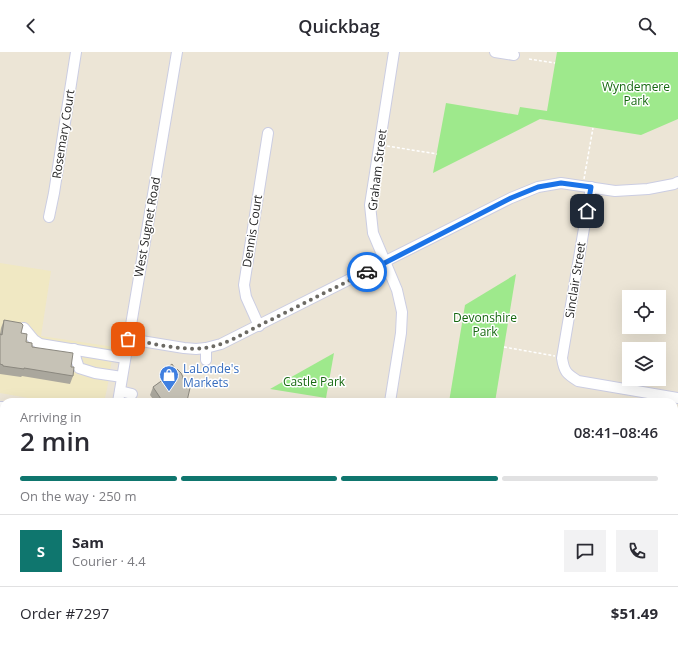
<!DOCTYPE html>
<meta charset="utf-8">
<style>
body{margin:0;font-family:"Open Sans",sans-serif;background:#f2f2f3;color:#2b2b33;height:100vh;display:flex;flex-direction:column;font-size:15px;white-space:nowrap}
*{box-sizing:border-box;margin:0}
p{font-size:13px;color:#7c7c81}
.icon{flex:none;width:22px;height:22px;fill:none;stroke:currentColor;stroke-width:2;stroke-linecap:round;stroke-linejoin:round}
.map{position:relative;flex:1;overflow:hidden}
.panel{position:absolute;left:0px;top:346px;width:678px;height:248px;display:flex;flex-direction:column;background:#fff;border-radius:12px 12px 0 0;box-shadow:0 4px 16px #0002}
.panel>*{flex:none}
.controls{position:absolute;left:622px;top:238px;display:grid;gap:8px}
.controls a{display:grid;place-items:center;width:44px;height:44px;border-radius:0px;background:#fff;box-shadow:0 4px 16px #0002;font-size:20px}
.pin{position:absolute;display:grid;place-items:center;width:34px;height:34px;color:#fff;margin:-17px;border-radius:8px;box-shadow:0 2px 6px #0006}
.courier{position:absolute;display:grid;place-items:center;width:40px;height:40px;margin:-20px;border:3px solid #1a73e8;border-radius:50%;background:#fff;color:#222;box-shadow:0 1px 5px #0007}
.overview em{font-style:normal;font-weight:600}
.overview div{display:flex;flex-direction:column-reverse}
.overview{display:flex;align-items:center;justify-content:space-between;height:68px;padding:0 20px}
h1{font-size:26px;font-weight:600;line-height:30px}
.bar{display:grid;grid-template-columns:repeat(4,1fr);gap:6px 4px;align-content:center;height:48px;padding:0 20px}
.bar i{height:5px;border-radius:3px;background:#e1e1e2}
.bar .current{background:#0f766e}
.bar p{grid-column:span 4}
.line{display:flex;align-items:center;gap:10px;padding:0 20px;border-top:1px solid #e1e1e2}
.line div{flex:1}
.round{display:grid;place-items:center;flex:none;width:42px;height:42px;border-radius:0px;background:#f2f2f3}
header{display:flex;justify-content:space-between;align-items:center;height:52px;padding:0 20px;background:#fff;font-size:18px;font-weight:600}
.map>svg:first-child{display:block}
.education{fill:#f0e8c3}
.green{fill:#9ee98c}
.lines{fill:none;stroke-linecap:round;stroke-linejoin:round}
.minor-casing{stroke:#cbcde2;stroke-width:12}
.path{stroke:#fff;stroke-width:1.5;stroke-dasharray:3 2;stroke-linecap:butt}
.minor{stroke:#fff;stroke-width:10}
.wall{fill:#aaa79d}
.building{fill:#c6c2b6;stroke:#8b887f}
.done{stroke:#6c6a64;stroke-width:4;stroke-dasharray:0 7.2}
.route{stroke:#1a73e8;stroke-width:5}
.labels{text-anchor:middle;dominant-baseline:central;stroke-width:3;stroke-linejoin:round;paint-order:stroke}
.park-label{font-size:12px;fill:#176911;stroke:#fff}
.street-label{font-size:12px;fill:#272727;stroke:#fff}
.shop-label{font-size:12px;fill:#366cbe;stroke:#fff;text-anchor:start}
</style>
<header><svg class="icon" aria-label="back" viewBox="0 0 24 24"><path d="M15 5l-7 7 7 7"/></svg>Quickbag<svg class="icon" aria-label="search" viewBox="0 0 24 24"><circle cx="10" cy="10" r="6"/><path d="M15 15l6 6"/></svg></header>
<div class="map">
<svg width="678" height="594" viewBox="0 0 678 594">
<rect width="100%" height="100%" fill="#ece5d6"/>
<polygon class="education" points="0,211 51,219 41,284 114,295 107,337 104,350 51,350 0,341"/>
<g class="green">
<polygon points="557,0 678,0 678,67 641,83 540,67 433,121 446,51 518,63 520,55 547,59"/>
<polygon points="516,222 495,350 449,350 465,253"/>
<polygon points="334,301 326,346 270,337"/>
<polygon points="0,510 4,511 4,590 25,590 24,594 0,594"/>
</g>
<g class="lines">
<defs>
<g id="minor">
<polyline points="495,0 514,3"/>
<path d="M 591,135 L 562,306 C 564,320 567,322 578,329 L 678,346"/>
<polyline points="49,165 54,141 76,0"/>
<polyline points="259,274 246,245 244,233 268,81"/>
<polyline points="24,276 34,288 40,292 125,306"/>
<polyline points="129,287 184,296 196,297 206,296 221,292 511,146 538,135 561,131 615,139 648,137 674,132 678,130"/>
<polyline points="74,297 76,307 79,316 95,321 122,325"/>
<polyline points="206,308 206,296"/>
<polyline points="120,339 132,342"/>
<polyline points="118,350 177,0"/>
<polyline points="390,350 401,281 402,260 397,238 373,181 370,153 394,0"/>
<polyline points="0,355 4,355"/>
<polyline points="674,468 678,469"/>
<polyline points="590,590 614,594"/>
<polyline points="78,594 79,590"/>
<polyline points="406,594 407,590"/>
</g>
</defs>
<use href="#minor" class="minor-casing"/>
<g class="path">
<polyline points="529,7 555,11"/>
<polyline points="387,94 437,102"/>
<polyline points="584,127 593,76"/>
<polyline points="504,295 555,304"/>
</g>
<use href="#minor" class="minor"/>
</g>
<g class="wall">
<polygon points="4,268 21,281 26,290 32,295 71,315 73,324 70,332 22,324 21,325 0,322 0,282 1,276"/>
<polygon points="167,316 182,327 187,349 190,350 155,350 150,343 153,335 165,326 164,324"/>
</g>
<g class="building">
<polygon points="4,268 21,271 23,273 21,281 27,282 26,290 32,291 32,295 73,301 71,315 74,315 73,324 24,316 24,317 3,314 3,313 0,312 0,282 2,283"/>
<polygon points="172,312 176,318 177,317 181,321 183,325 182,326 190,336 187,349 190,350 160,350 161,347 153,335 171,322 167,316"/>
</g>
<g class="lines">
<path class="done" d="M 128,287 C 151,291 181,299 204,296 C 223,294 243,282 260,273 C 296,256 331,237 367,220"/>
<polyline class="route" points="367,220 511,146 538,135 561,131 591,135 587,159"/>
</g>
<defs>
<symbol id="shop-pin" viewBox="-11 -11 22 30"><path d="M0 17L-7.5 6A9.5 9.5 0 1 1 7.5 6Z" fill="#3f7fe0" stroke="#fff"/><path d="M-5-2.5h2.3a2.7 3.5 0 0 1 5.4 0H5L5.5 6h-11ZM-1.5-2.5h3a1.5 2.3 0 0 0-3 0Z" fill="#fff"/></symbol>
</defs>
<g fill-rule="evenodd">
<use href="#shop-pin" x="158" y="312" width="22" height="30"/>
</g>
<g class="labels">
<g class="park-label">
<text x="636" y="34">Wyndemere<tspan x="636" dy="14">Park</tspan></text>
<text x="485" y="265">Devonshire<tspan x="485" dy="14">Park</tspan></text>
<text x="314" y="329">Castle Park</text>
</g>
<g class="street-label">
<text transform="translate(63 82) rotate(-81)">Rosemary Court</text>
<text transform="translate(377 118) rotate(-83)">Graham Street</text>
<text transform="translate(147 175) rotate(-80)">West Sugnet Road</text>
<text transform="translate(252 179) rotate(-81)">Dennis Court</text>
<text transform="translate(575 228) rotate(-81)">Sinclair Street</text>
</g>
<g class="shop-label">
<text x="183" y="316">LaLonde's<tspan x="183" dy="14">Markets</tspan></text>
</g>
</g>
</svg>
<div class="controls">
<a><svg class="icon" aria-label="locate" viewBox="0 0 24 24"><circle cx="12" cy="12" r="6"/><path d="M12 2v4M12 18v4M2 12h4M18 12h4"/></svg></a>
<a><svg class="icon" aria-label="layers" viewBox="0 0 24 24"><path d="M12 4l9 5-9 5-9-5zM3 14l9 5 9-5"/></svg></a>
</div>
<div class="pin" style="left:128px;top:287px;background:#ea580c"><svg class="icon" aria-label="bag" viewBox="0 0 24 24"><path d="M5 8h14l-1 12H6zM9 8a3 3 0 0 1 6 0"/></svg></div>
<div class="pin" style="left:587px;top:159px;background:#1f2937"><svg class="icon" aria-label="home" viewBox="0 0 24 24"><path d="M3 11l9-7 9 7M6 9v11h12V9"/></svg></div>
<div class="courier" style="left:367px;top:220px"><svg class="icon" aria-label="car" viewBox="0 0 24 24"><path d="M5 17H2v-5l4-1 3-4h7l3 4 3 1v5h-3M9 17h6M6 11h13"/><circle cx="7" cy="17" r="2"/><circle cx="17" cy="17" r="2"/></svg></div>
<section class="panel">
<div class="overview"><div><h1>2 min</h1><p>Arriving in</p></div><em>08:41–08:46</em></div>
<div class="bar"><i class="current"></i><i class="current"></i><i class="current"></i><i></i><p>On the way · 250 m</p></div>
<div class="line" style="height:72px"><b class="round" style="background:#0f766e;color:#fff">S</b><div><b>Sam</b><p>Courier · 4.4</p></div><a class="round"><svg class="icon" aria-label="chat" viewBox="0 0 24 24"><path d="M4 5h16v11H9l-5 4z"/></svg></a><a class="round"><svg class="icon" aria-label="phone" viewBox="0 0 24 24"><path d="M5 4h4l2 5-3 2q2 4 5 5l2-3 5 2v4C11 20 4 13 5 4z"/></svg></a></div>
<div class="line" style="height:52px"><div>Order #7297</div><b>$51.49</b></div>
</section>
</div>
